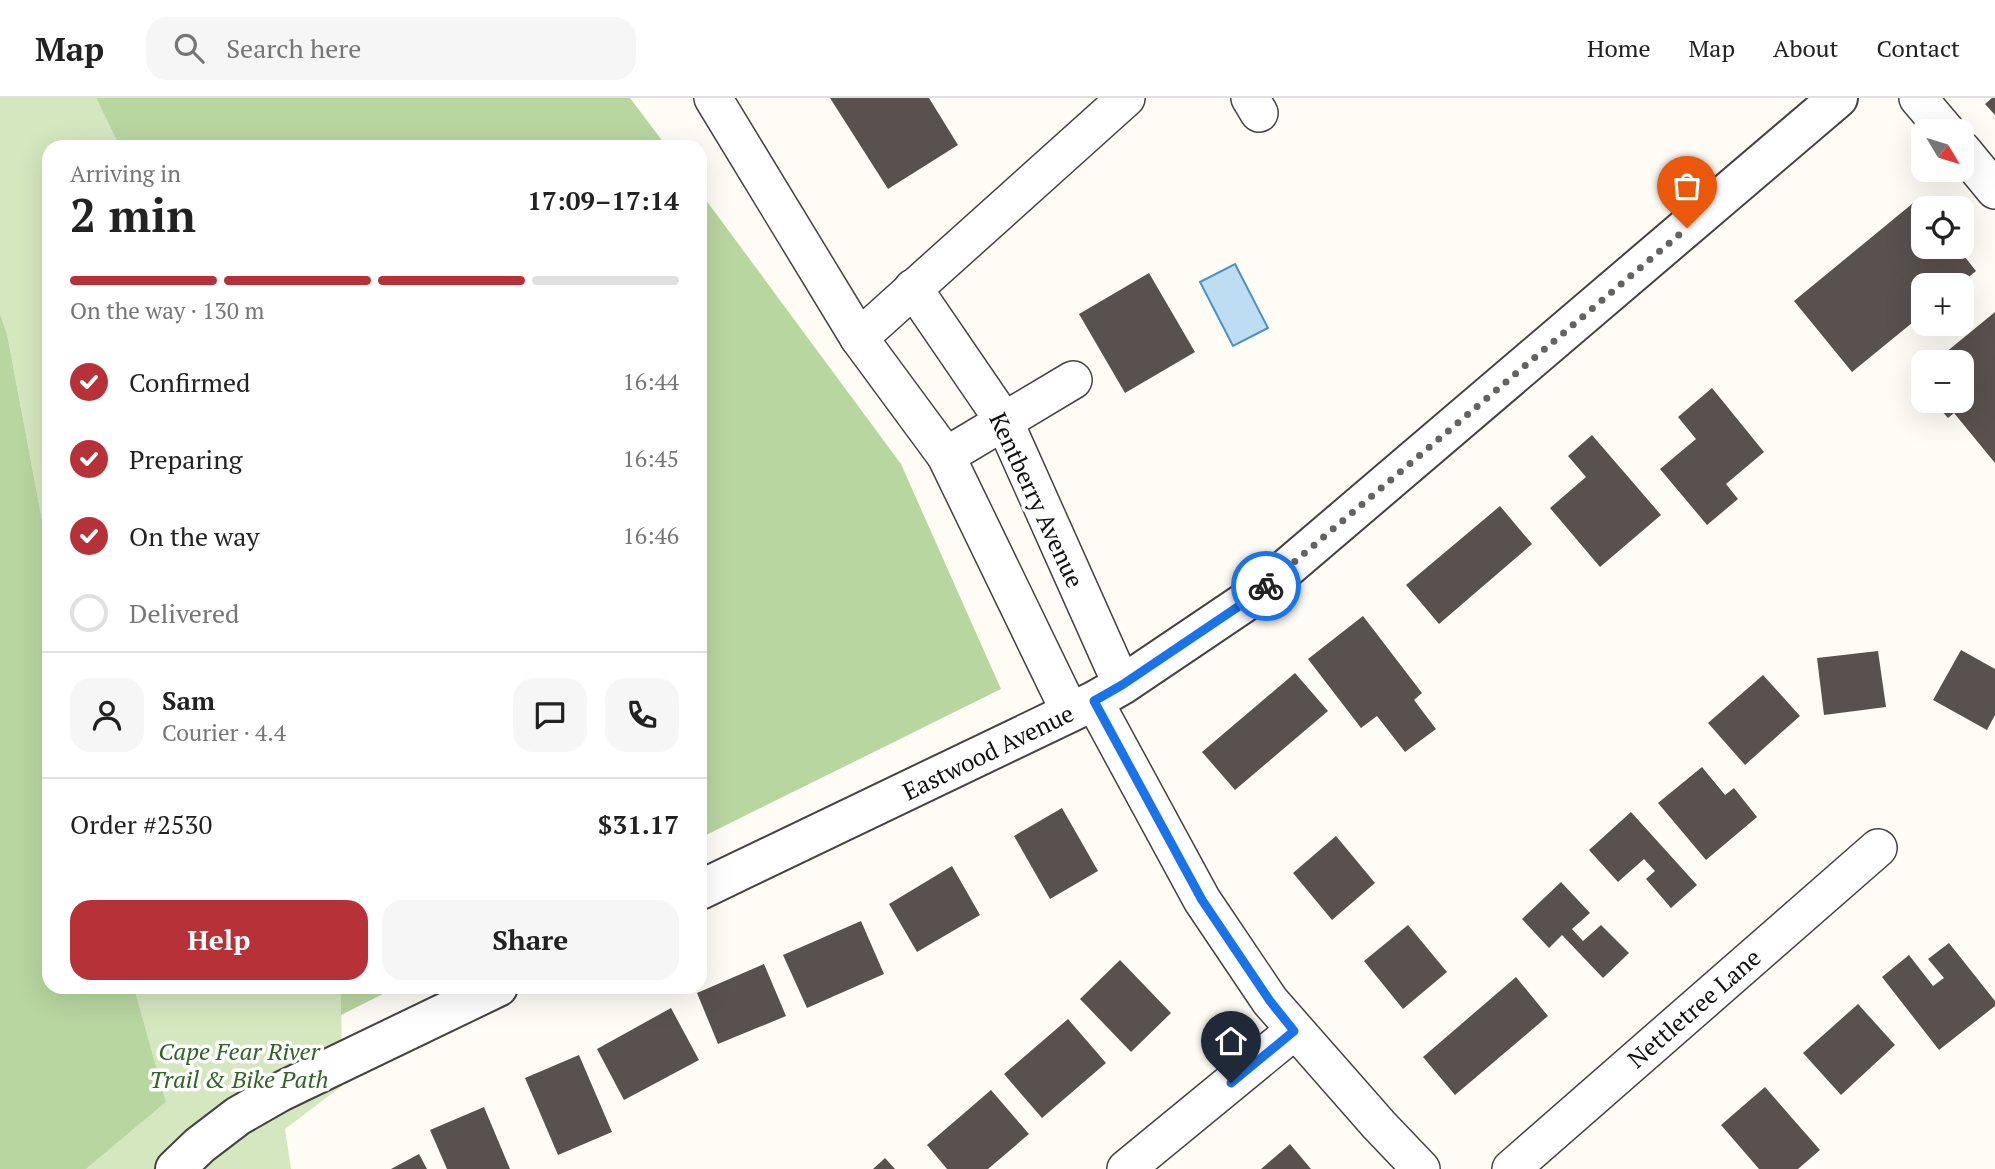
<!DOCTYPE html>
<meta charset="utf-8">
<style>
body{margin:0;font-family:"PT Serif",serif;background:#f6f6f6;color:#222;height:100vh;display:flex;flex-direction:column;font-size:26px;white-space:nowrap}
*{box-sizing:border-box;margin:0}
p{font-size:23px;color:#767676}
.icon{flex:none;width:38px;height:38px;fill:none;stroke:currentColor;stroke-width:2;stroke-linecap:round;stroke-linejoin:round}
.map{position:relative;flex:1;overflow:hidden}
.drawer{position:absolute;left:42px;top:42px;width:665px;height:854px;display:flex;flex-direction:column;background:#fff;border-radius:21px;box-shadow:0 7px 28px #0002}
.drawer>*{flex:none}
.needle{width:46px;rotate:128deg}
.buttons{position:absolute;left:1911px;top:21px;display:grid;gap:14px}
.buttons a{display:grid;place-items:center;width:63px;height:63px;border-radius:14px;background:#fff;box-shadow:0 7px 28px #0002;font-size:35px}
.pin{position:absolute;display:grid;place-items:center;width:60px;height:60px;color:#fff;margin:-72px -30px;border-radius:50% 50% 50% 0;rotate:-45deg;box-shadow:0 0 7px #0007}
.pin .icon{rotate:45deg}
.courier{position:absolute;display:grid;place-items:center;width:70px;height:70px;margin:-35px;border:5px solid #1a73e8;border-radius:50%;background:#fff;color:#222;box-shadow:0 2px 9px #0007}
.summary em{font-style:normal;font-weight:800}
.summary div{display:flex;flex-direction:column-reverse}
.summary{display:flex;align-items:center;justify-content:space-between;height:119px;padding:0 28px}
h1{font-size:46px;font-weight:800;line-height:52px}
.bar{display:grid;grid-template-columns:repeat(4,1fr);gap:10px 7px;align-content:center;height:84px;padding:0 28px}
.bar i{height:9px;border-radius:5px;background:#e0e0e0}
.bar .current{background:#b63238}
.bar p{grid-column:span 4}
.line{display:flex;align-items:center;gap:18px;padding:0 28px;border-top:2px solid #e0e0e0}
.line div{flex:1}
.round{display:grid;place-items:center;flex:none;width:74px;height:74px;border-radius:21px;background:#f6f6f6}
ol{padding:0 28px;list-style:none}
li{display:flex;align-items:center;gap:21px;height:77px}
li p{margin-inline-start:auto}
li .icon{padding:7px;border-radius:50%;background:#b63238;color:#fff;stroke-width:4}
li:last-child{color:#767676}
li i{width:38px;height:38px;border:4px solid #e0e0e0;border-radius:50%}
.primary-button{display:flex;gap:14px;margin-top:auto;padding:14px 28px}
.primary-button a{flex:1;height:80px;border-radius:21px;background:#b63238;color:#fff;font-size:28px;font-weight:800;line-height:80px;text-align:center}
.primary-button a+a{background:#f6f6f6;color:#222}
header{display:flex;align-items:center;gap:42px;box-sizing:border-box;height:98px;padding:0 35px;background:#fff;border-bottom:2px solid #e0e0e0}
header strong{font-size:33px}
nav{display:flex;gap:38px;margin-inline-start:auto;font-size:24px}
.search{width:490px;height:63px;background:#f6f6f6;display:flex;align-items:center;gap:18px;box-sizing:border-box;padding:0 24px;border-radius:21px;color:#767676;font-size:26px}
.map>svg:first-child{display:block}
.green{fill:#d4e7bf}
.forest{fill:#b8d6a0}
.water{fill:#bcddf2;stroke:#4992c3;stroke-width:2}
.building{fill:#58514d}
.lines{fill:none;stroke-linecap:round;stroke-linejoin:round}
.minor-casing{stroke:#434343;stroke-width:40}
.tertiary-casing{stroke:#434343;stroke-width:42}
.minor{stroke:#fff;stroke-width:37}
.tertiary{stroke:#fff;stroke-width:38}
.done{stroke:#636360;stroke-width:7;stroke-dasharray:0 12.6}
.route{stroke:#1a73e8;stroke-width:9}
.labels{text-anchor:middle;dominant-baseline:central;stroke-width:7;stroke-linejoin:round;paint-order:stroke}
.street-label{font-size:24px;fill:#101010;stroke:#fff}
.park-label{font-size:24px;font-style:italic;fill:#316425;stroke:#fff}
</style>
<header>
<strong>Map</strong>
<div class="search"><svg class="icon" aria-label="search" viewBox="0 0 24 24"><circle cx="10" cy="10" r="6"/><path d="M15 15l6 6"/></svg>Search here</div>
<nav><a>Home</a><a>Map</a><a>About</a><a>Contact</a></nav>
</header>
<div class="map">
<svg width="1995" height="1071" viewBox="0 0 1995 1071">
<rect width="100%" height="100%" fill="#fefcf4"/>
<g class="green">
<polygon points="0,0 96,0 120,49 49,49 49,459 7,236 0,216"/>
<polygon points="134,889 341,889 342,988 285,1031 291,1071 86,1071 166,1004"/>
</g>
<g class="forest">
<polygon points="96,0 630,0 667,49 120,49"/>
<polygon points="700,94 901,366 1001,591 700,740"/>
<polygon points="0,216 7,236 49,459 49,889 134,889 166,1004 86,1071 0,1071"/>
<polygon points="341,889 397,889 341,917"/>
</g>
<polygon class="water" points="1235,166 1268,230 1233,248 1200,184"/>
<g class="building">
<polygon points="830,0 929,0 958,47 888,91"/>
<polygon points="1992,0 1995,0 1995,17 1985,6"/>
<polygon points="1918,101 1925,110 1923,110 1923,149 1957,149 1976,173 1959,187 1923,187 1923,216 1852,274 1794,203"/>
<polygon points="1149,175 1195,254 1125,295 1079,216"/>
<polygon points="1995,214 1995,365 1954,315 1948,320 1933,303 1962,303 1962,264 1934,264"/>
<polygon points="1923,273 1923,290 1915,280"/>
<polygon points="1712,290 1764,354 1726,386 1738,401 1707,427 1660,371 1696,341 1678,319"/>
<polygon points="1592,337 1661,417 1600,469 1550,410 1586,379 1568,358"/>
<polygon points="1500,408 1532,446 1439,526 1406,487"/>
<polygon points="1363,518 1422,595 1414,602 1436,631 1405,654 1377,618 1361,630 1308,561"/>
<polygon points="1961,552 1995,571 1995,617 1987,632 1933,602"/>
<polygon points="1878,553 1886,609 1824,617 1817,560"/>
<polygon points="1295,575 1328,613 1235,692 1202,654"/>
<polygon points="1763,577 1800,618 1745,667 1708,625"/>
<polygon points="1702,669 1725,697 1734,690 1757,719 1706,762 1658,705"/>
<polygon points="1062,710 1098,773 1050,801 1014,738"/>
<polygon points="1631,714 1697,787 1671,810 1646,781 1655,773 1644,761 1618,784 1589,752"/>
<polygon points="1336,738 1375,785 1332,822 1293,775"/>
<polygon points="952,768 980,817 917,854 889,806"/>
<polygon points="1561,784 1590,815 1572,831 1583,843 1601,827 1629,855 1603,880 1562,837 1549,850 1522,821"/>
<polygon points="861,823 884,876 807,910 783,857"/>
<polygon points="1408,827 1447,874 1403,911 1364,863"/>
<polygon points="1949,845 1995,903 1995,908 1939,952 1882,879 1909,857 1933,888 1944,880 1928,861"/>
<polygon points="1120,862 1171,915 1131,954 1080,901"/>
<polygon points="764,866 786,918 718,946 697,895"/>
<polygon points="1516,879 1548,918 1455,997 1423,959"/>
<polygon points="1858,906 1895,947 1841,997 1803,955"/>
<polygon points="671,910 699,962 624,1002 597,951"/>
<polygon points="1068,921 1106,965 1042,1020 1004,976"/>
<polygon points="579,957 612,1034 558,1057 525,980"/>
<polygon points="1765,989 1820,1052 1798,1071 1759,1071 1721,1027"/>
<polygon points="991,992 1029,1036 988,1071 947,1071 927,1047"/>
<polygon points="484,1009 510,1071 447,1071 430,1032"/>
<polygon points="1290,1046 1311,1071 1261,1071"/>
<polygon points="419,1056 427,1071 391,1071"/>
<polygon points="885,1060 895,1071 873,1071"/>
</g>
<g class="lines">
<defs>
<g id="minor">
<polyline points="713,0 859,240 1126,0"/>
<polyline points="1250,0 1259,15"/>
<polyline points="1918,0 1946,33"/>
<polyline points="1962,52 1995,92"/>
<polyline points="913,190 1004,323 1122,587"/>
<polyline points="859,240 946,358 1070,614"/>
<polyline points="946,358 1073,282"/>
<polyline points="1094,603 1202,802 1270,903 1379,1027 1421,1071"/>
<polyline points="1126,1071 1294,933"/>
<polyline points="1511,1071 1878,750"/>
</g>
<g id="tertiary">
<polyline points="700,792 1094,603 1122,587 1254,498 1838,0"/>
<polyline points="175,1071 200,1047 238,1018 280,994 498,889"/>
</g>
</defs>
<use href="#minor" class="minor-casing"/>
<use href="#tertiary" class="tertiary-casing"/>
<use href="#minor" class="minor"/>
<use href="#tertiary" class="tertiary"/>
</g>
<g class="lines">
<polyline class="done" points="1266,488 1687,130"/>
<polyline class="route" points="1231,985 1294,933 1270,903 1202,802 1094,603 1122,587 1254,498 1266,488"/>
</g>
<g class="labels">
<g class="street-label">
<text transform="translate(1037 402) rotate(65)">Kentberry Avenue</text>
<text transform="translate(988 654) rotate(-26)">Eastwood Avenue</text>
<text transform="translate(1694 910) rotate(-41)">Nettletree Lane</text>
</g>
<g class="park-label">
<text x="239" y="953">Cape Fear River<tspan x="239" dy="28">Trail &amp; Bike Path</tspan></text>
</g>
</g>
</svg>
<div class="buttons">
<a><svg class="needle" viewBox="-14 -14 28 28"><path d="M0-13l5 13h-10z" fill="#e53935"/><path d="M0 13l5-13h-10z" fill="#767676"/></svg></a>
<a><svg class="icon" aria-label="locate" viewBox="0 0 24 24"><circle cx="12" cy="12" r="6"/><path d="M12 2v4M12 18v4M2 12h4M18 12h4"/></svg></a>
<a>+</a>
<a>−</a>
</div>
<div class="pin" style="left:1687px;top:130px;background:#ea580c"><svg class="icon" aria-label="bag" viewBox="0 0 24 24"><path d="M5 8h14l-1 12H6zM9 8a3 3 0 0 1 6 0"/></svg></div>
<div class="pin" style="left:1231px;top:985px;background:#1f2937"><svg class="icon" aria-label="home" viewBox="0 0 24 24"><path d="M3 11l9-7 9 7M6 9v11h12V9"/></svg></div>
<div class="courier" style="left:1266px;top:488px"><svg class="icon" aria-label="bike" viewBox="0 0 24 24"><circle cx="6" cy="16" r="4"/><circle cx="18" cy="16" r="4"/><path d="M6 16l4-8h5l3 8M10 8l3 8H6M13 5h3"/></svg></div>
<section class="drawer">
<div class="summary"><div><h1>2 min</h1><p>Arriving in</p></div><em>17:09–17:14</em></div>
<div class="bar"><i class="current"></i><i class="current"></i><i class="current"></i><i></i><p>On the way · 130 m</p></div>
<ol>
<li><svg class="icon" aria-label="check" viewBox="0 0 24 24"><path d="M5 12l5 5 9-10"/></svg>Confirmed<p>16:44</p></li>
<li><svg class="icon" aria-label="check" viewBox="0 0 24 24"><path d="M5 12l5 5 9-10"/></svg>Preparing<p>16:45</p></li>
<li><svg class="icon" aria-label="check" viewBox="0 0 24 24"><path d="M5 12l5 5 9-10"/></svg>On the way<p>16:46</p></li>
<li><i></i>Delivered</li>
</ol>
<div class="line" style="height:126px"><a class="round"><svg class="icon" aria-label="person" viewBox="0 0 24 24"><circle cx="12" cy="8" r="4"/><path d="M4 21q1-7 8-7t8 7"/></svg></a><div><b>Sam</b><p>Courier · 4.4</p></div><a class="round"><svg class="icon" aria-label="chat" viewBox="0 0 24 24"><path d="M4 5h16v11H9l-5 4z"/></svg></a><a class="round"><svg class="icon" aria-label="phone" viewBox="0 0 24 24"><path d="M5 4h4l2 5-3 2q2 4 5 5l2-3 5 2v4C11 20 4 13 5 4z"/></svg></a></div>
<div class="line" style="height:91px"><div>Order #2530</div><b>$31.17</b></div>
<div class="primary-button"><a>Help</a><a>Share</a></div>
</section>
</div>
